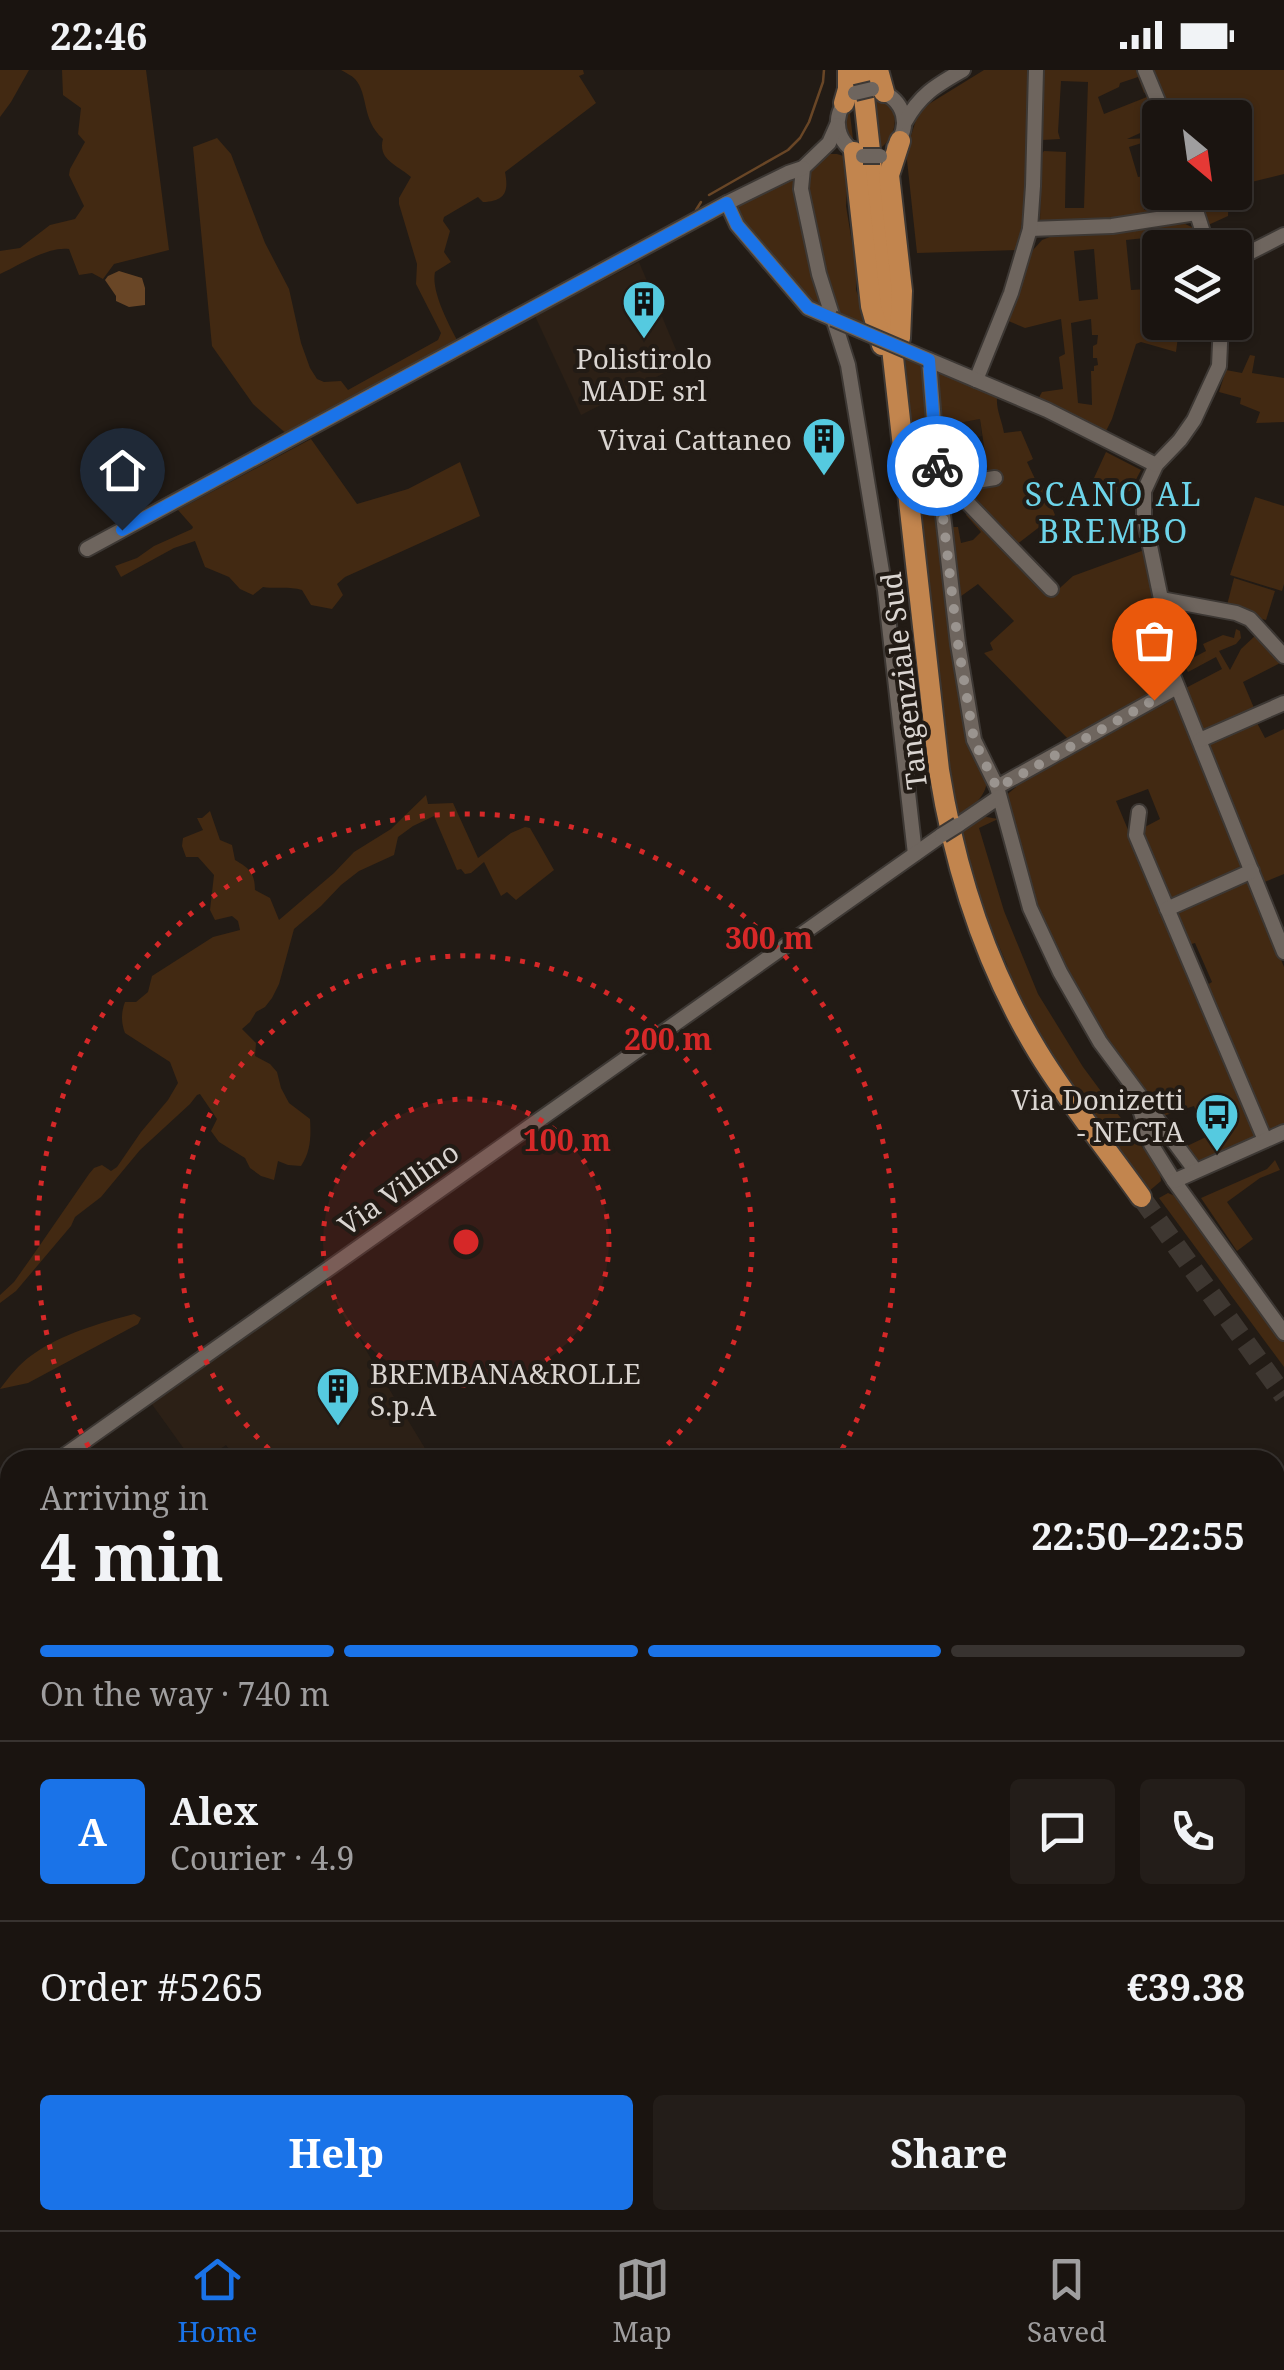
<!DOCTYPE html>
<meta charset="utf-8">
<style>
body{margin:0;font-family:"Noto Serif",serif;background:#231d19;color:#f1f3f6;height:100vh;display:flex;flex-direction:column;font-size:38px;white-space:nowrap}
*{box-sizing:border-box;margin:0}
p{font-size:32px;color:#9f9e9f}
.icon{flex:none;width:55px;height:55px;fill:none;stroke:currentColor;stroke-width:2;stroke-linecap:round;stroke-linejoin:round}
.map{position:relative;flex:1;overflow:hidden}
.sheet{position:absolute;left:0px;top:1380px;width:1285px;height:780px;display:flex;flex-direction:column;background:#1a1410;border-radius:30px 30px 0 0;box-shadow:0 2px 8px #0004,0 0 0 2px #383330}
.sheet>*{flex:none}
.needle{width:65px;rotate:151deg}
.controls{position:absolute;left:1142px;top:30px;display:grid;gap:20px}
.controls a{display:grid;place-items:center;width:110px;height:110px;border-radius:10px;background:#1a1410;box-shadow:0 2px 8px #0004,0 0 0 2px #383330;font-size:50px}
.pin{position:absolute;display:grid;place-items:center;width:85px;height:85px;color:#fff;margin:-102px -42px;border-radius:50% 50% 50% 0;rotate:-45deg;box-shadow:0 0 10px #0007}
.pin .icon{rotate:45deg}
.courier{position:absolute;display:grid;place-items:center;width:100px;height:100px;margin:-50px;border:8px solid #1a73e8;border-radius:50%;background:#fff;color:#222;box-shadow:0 2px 12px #0007}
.summary em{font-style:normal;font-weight:700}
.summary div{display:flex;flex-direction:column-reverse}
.summary{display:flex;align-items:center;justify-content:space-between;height:170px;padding:0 40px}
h1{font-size:65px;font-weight:700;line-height:75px}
.bar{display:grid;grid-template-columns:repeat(4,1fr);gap:15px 10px;align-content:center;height:120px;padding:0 40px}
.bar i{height:12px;border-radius:8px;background:#383330}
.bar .current{background:#1a73e8}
.bar p{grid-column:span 4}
.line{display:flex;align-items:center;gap:25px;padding:0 40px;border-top:2px solid #383330}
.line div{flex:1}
.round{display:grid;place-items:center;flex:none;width:105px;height:105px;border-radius:10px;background:#231d19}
.button{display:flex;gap:20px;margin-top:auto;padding:20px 40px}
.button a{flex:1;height:115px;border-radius:10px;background:#1a73e8;color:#fff;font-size:40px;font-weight:700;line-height:115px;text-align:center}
.button a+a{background:#231d19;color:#f1f3f6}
.status{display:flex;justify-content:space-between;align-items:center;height:70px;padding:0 50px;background:#1a1410;direction:ltr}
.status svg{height:28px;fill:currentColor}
.tab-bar{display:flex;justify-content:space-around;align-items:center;height:140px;border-top:2px solid #383330;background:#1a1410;font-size:28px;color:#9f9e9f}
.tab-bar a{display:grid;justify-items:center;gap:5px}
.tab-bar .current{color:#1a73e8}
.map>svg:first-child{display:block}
.built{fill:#2c2016}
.green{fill:#422912;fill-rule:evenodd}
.water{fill:#694626}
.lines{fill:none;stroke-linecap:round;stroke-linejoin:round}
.stream{stroke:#694626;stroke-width:2.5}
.highway-tunnel{stroke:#3e3731;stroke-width:20;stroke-dasharray:20 10;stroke-linecap:butt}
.minor-casing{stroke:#3d3834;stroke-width:18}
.highway-casing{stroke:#3d3834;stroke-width:24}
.minor{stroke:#6e655e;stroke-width:14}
.highway{stroke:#c2854e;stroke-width:20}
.minor-bridge-casing{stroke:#3d3834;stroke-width:18;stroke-linecap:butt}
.minor-bridge{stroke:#6e655e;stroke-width:14}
.done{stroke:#9a948f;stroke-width:10;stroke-dasharray:0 18}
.route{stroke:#1a73e8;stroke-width:12}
.ring{fill:none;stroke:#d62828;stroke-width:5;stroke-dasharray:5 10}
.labels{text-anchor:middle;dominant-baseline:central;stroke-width:8;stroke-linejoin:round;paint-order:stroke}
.poi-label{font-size:28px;fill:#dad5d1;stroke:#221b15;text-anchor:end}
.street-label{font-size:28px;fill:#dad5d1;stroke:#221b15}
.quarter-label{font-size:32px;letter-spacing:2.5px;fill:#6dd4e9;stroke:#221b15}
.centre{fill:#d62828;stroke:#221b15;stroke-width:5}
.ring-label{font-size:30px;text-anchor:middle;font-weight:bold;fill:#d62828;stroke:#221b15;stroke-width:8;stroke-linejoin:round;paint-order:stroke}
</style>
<div class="status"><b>22:46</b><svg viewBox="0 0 49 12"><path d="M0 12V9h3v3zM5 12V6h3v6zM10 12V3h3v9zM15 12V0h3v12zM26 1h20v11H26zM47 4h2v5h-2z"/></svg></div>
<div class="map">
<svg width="1284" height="2160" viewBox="0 0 1284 2160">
<rect width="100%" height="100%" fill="#221b15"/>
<g class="built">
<polygon points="639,192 682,294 581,345 535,246"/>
<polygon points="980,349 982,366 945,373 943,356"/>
<polygon points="327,1211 374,1294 432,1390 237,1390 226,1375 204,1390 192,1390 151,1333"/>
</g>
<g class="green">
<polygon points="0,0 29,0 11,32 0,47"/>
<path d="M 62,0 L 146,0 L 169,180 L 114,194 L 103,209 L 92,203 L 79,205 L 69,179 C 48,176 20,195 0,204 L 0,181 L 20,178 L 50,155 L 75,149 L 84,136 L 69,105 L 70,99 L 85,72 L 78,64 L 81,38 L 63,25 Z"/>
<path d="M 341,0 L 583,0 L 584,4 L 579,6 L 596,33 L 505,102 C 509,122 505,131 483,132 L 478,127 L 444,147 L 443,151 L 450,161 L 444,182 L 451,192 L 435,202 C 431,221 448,253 457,270 L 349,330 L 290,367 L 253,334 L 212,276 L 193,77 L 217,68 L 231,84 L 265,173 L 289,219 L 301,273 L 310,298 L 317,309 L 324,312 L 341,311 L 348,320 L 438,270 L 441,263 L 416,214 L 417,194 L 399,134 L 399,128 L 411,107 C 399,96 377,90 383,69 C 361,49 369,25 355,9 C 351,5 346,3 341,0 Z"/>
<polygon points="984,0 1029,0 1026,122 1018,180 917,183 906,81 916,50 924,37"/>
<polygon points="1044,0 1140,0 1149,21 1144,23 1138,7 1120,13 1119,17 1098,27 1104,44 1152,25 1160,54 1127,69 1153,68 1159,74 1160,87 1154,99 1145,72 1129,77 1138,107 1149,105 1152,131 1144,132 1144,140 1152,140 1155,144 1040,154 1041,85 1044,81 1066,82 1065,138 1084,138 1088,12 1061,11 1058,62 1060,69 1042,70"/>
<polygon points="1153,0 1284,0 1284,104 1235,116 1235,48 1171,47"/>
<path d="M 864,25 C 923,27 886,108 848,74 C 829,57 842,32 864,25 ZM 873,30 L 879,76 L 862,78 L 853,69 L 850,44 L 856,33 Z"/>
<polygon points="827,84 837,84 850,88 855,109 847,119 846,136 856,197 856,220 870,259 814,233 740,150 738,135 792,102"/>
<polygon points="1195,123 1229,123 1228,146 1206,156"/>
<path d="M 1185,154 L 1194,158 L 1202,177 L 1160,178 L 1160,252 L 1216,253 L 1179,259 L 1176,282 L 1141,272 L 1136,274 L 1112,349 L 1106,361 L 1064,340 L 1037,331 L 1042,322 L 1063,319 L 1059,287 L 1065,284 L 1061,249 L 1025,258 L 1006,250 L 1033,180 L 1042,170 L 1055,165 ZM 1145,168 L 1150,219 L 1131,220 L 1126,170 ZM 1094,179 L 1098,229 L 1079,231 L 1074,181 ZM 1091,249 L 1092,265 L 1098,265 L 1097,274 L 1093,276 L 1093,288 L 1097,288 L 1098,295 L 1094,296 L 1094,301 L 1091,301 L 1092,335 L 1078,333 L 1071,253 Z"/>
<polygon points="1250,285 1255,286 1252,303 1284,308 1284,352 1256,353 1260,342 1240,334 1241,328 1219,322 1226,300 1242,303"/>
<path d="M 905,289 L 921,296 L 924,304 L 937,444 L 987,709 C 987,727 970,739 956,749 C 926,599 922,441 905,289 Z"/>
<path d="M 942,303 L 997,327 C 996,340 1002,350 1004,363 L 1021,361 L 1033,389 L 1027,392 L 1036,411 L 1041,410 L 1055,445 L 1016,475 L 982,440 L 965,417 L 988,403 L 980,349 L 943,356 L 936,306 Z"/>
<path d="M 311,369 L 357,434 L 408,419 L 460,392 L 480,446 L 345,507 L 337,514 L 343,525 L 332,539 L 311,535 L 302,520 C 289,516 277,519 263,517 L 253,525 L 240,519 L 229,507 L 205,497 L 195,471 L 174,478 L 121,507 L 115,496 L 137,488 L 154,476 L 192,459 L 193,457 L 178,440 Z"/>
<polygon points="1106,382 1141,400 1130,421 1110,424 1112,414 1094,408"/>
<polygon points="1255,427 1284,436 1284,514 1282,521 1230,505"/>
<path d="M 968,440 L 1050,527 L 1073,506 L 1147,479 C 1152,524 1152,573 1169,615 L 1123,643 L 1120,639 L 1091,661 L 1071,672 L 984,583 L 993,580 L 990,573 L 1014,551 L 978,514 L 957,529 L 950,457 L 958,457 L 961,473 L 973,470 L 981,462 L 966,445 Z"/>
<polygon points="1234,508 1275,521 1266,550 1226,539"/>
<polygon points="1236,559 1240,561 1241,568 1236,574 1219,581 1230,600 1241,579 1257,564 1284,591 1243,612 1254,638 1204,663 1182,620 1222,599 1216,587 1188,602 1183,593 1206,581 1203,574 1223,565 1234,568"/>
<path d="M 1175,625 L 1284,897 L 1284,1057 L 1267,1064 L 1205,916 L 1212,912 L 1195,873 L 1188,875 L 1141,767 L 1143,758 L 1160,749 L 1148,719 L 1116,731 L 1255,1064 L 1253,1072 L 1197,1096 L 1185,1077 L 1206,1067 L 1194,1036 L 1163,1046 C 1126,998 1089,948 1060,894 C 1034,844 1020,781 1004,727 L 1016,717 L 1013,711 L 1085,677 Z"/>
<polygon points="1256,651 1265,668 1284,659 1284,804 1262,813 1206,671"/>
<path d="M 426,725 L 428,734 L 453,733 L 478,788 L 511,763 L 525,757 L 530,758 L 554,800 L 516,830 L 507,822 L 501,826 L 484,792 L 471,803 L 465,804 L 461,799 L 457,800 L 434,746 L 413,756 L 398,767 L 394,785 L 359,801 L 341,815 L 321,836 L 294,859 L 279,914 L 272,928 L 265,937 L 256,942 L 250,952 L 242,959 L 256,973 L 255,986 L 270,994 L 277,1002 L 281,1018 L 289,1033 L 310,1049 C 311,1066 311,1081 301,1096 L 288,1095 L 278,1091 L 274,1110 L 261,1106 L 250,1098 L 245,1088 L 219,1072 L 211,1061 L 217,1049 L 200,1024 L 197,1025 L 190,1034 L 140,1080 L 101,1127 L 75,1147 L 71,1156 L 16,1221 L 0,1233 L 0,1225 L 14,1212 L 31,1188 L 89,1104 L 94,1098 L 102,1095 L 111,1101 L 117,1097 L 141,1062 L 168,1030 L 178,1013 L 170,992 L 125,963 C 121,953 121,942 125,932 L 136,932 L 148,922 L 152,906 L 213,867 L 240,860 L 238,851 L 232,846 L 215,850 L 210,840 L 214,805 L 198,787 L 186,787 L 182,776 L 183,768 L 203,760 L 197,748 L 202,748 L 210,741 L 220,770 L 232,775 L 235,790 C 249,798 255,803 255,820 L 270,828 L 279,850 L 334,803 L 354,782 L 391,759 Z"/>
<polygon points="981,746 998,749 979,758 1004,841 1038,924 1083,997 1160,1101 1161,1111 1148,1122 1053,990 1014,924 1007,895 993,862 979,839 959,764"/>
<polygon points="1275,1090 1280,1100 1260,1108 1227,1132 1253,1169 1237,1181 1201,1128 1267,1099"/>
<polygon points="1168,1123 1175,1126 1188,1144 1191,1142 1284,1271 1284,1297 1159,1128"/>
<path d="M 134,1244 L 141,1248 L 138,1254 L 28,1313 L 0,1319 C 9,1307 19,1294 32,1285 C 61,1264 100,1253 134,1244 Z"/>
</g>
<polygon class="water" points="119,201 142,208 145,218 145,235 129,237 116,231 116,226 105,210 108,206"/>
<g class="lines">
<g class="stream">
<polyline points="709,125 788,80 800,68 809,52 823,12 824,0"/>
<polyline points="696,140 701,132"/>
</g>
<polyline class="highway-tunnel" points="1141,1127 1284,1326"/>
<defs>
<g id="minor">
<polyline points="1145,0 1165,48"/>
<path d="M 878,20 C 905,30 912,56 894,77"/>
<path d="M 849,27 C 830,48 836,74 862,86"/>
<path d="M 905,52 C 920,24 937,15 963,0"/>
<polyline points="837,55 829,73 803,98 801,119 819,204 848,295 885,520 915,784"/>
<polyline points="1190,122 1208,178"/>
<polyline points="727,133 737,155 808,238 833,249"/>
<polyline points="1030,159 1112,156 1196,143"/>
<polyline points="1235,190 1284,165"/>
<polyline points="1221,252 1219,296 1194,350 1180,370 1156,395 1144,421 1144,447 1161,529 1168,593 1284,882"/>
<polyline points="976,310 1011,223 1030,159 1033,116 1036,0"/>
<polyline points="1156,395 1047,340 929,290 938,402 958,574 974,670 997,717 1030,838 1060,902 1100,972 1195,1100"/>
<polyline points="938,402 1051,519"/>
<polyline points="951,415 995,408"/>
<polyline points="87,479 727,133 788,103 803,98"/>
<polyline points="1161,529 1236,543 1250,549 1284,586"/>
<polyline points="1200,670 1284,633"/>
<polyline points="997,717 1177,617"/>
<polyline points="1139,742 1136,765 1265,1070"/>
<polyline points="958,755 999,727"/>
<polyline points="1167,839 1252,801"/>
<polyline points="1137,1030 1151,1074 1174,1111 1284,1263"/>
<polyline points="1174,1111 1284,1062"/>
<polyline points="58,1390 942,765"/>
<polyline points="0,1431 10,1424"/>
<polyline points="1275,1549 1284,1545"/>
<polyline points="0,1574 10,1580"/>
<polyline points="0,1788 10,1782"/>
<polyline points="0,2047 10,2046"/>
<polyline points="292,2150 307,2160"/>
<polyline points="960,2150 977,2160"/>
<polyline points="819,2160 828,2150"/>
</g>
<g id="highway">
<path d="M 861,0 L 939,700 C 955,800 985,895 1038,982 C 1069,1033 1107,1079 1141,1127"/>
<polyline points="878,0 884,22"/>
<polyline points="844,33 848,19 848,0"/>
<polyline points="900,71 889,105 902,221 900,268"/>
<polyline points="854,82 871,236 882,275"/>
</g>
</defs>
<use href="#minor" class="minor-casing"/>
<use href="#highway" class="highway-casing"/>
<use href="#minor" class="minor"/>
<use href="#highway" class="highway"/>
<defs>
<g id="minor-bridge">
<polyline points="855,23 872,19"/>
<polyline points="863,86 880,86"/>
<polyline points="833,249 929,290"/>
<polyline points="942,765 958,755"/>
</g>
</defs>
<use href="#minor-bridge" class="minor-bridge-casing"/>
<use href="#minor-bridge" class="minor-bridge"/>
</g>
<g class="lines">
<polyline class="done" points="937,396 958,574 974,670 997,718 1154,630"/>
<polyline class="route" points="122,460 727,133 737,155 808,238 929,290 937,396"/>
</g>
<circle cx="466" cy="1172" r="143" fill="#d62828" fill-opacity=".12"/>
<g class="ring">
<circle cx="466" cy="1172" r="143"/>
<path d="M280 1389A286 286 0 1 1 652 1389"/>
<path d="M96 1390A429 429 0 1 1 836 1390"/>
</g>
<defs>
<symbol id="building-pin" viewBox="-11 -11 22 30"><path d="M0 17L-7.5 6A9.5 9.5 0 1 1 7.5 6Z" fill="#55cae0" stroke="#221b15"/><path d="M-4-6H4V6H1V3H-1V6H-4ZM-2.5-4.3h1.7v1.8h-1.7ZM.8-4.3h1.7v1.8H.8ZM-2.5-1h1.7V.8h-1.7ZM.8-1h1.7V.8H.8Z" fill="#111"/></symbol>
<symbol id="bus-pin" viewBox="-11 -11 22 30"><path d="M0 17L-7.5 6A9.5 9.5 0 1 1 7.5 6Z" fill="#55cae0" stroke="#221b15"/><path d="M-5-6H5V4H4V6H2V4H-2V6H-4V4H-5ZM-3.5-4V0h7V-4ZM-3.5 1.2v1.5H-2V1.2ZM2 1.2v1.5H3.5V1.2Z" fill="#111"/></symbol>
</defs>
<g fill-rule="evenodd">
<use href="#building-pin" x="619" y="207" width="50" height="68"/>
<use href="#building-pin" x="799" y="344" width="50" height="68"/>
<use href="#bus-pin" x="1192" y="1020" width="50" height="68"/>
<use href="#building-pin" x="313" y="1294" width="50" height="68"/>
</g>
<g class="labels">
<g class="poi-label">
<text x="644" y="288" text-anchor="middle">Polistirolo<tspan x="644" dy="32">MADE srl</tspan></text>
<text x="792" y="369">Vivai Cattaneo</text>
<text x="1184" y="1029">Via Donizetti<tspan x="1184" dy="32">- NECTA</tspan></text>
<text x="370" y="1303" text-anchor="start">BREMBANA&amp;ROLLE<tspan x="370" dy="32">S.p.A</tspan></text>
</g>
<g class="street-label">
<text transform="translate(903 611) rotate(-97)">Tangenziale Sud</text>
<text transform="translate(398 1118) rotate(-35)">Via Villino</text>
</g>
<g class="quarter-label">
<text x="1114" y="423">SCANO AL<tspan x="1114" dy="37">BREMBO</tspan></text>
</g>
</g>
<circle cx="466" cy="1172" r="15" class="centre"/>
<g class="ring-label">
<text x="769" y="879">300 m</text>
<text x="668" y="980">200 m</text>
<text x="567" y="1081">100 m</text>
</g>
</svg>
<div class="controls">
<a><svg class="needle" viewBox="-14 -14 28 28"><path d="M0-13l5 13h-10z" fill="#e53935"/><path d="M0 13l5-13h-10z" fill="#9f9e9f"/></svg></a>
<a><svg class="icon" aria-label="layers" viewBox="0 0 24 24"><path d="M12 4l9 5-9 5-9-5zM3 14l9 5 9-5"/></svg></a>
</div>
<div class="pin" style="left:1154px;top:630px;background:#ea580c"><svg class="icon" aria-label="bag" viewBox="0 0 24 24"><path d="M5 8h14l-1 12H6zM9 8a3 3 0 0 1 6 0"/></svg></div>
<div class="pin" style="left:122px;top:460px;background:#1f2937"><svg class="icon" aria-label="home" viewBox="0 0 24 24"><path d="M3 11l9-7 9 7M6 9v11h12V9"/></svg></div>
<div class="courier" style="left:937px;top:396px"><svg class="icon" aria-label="bike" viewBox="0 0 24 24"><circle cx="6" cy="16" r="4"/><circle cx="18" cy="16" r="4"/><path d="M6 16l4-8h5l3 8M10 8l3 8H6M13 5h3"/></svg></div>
<section class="sheet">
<div class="summary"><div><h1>4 min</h1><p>Arriving in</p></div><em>22:50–22:55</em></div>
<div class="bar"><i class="current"></i><i class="current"></i><i class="current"></i><i></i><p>On the way · 740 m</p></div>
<div class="line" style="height:180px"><b class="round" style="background:#1a73e8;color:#fff">A</b><div><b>Alex</b><p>Courier · 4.9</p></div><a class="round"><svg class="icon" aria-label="chat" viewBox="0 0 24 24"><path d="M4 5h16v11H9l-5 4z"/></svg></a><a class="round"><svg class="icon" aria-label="phone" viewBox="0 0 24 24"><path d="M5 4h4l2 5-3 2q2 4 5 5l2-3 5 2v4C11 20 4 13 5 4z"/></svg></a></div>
<div class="line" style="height:130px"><div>Order #5265</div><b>€39.38</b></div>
<div class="button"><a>Help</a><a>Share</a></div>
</section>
</div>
<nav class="tab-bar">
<a class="current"><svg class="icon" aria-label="home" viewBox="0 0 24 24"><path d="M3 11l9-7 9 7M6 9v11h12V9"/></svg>Home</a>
<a><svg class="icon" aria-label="map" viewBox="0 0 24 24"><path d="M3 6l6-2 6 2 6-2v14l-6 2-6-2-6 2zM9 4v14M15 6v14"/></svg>Map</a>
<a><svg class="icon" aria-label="saved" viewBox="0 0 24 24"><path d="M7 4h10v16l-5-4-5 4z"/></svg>Saved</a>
</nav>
